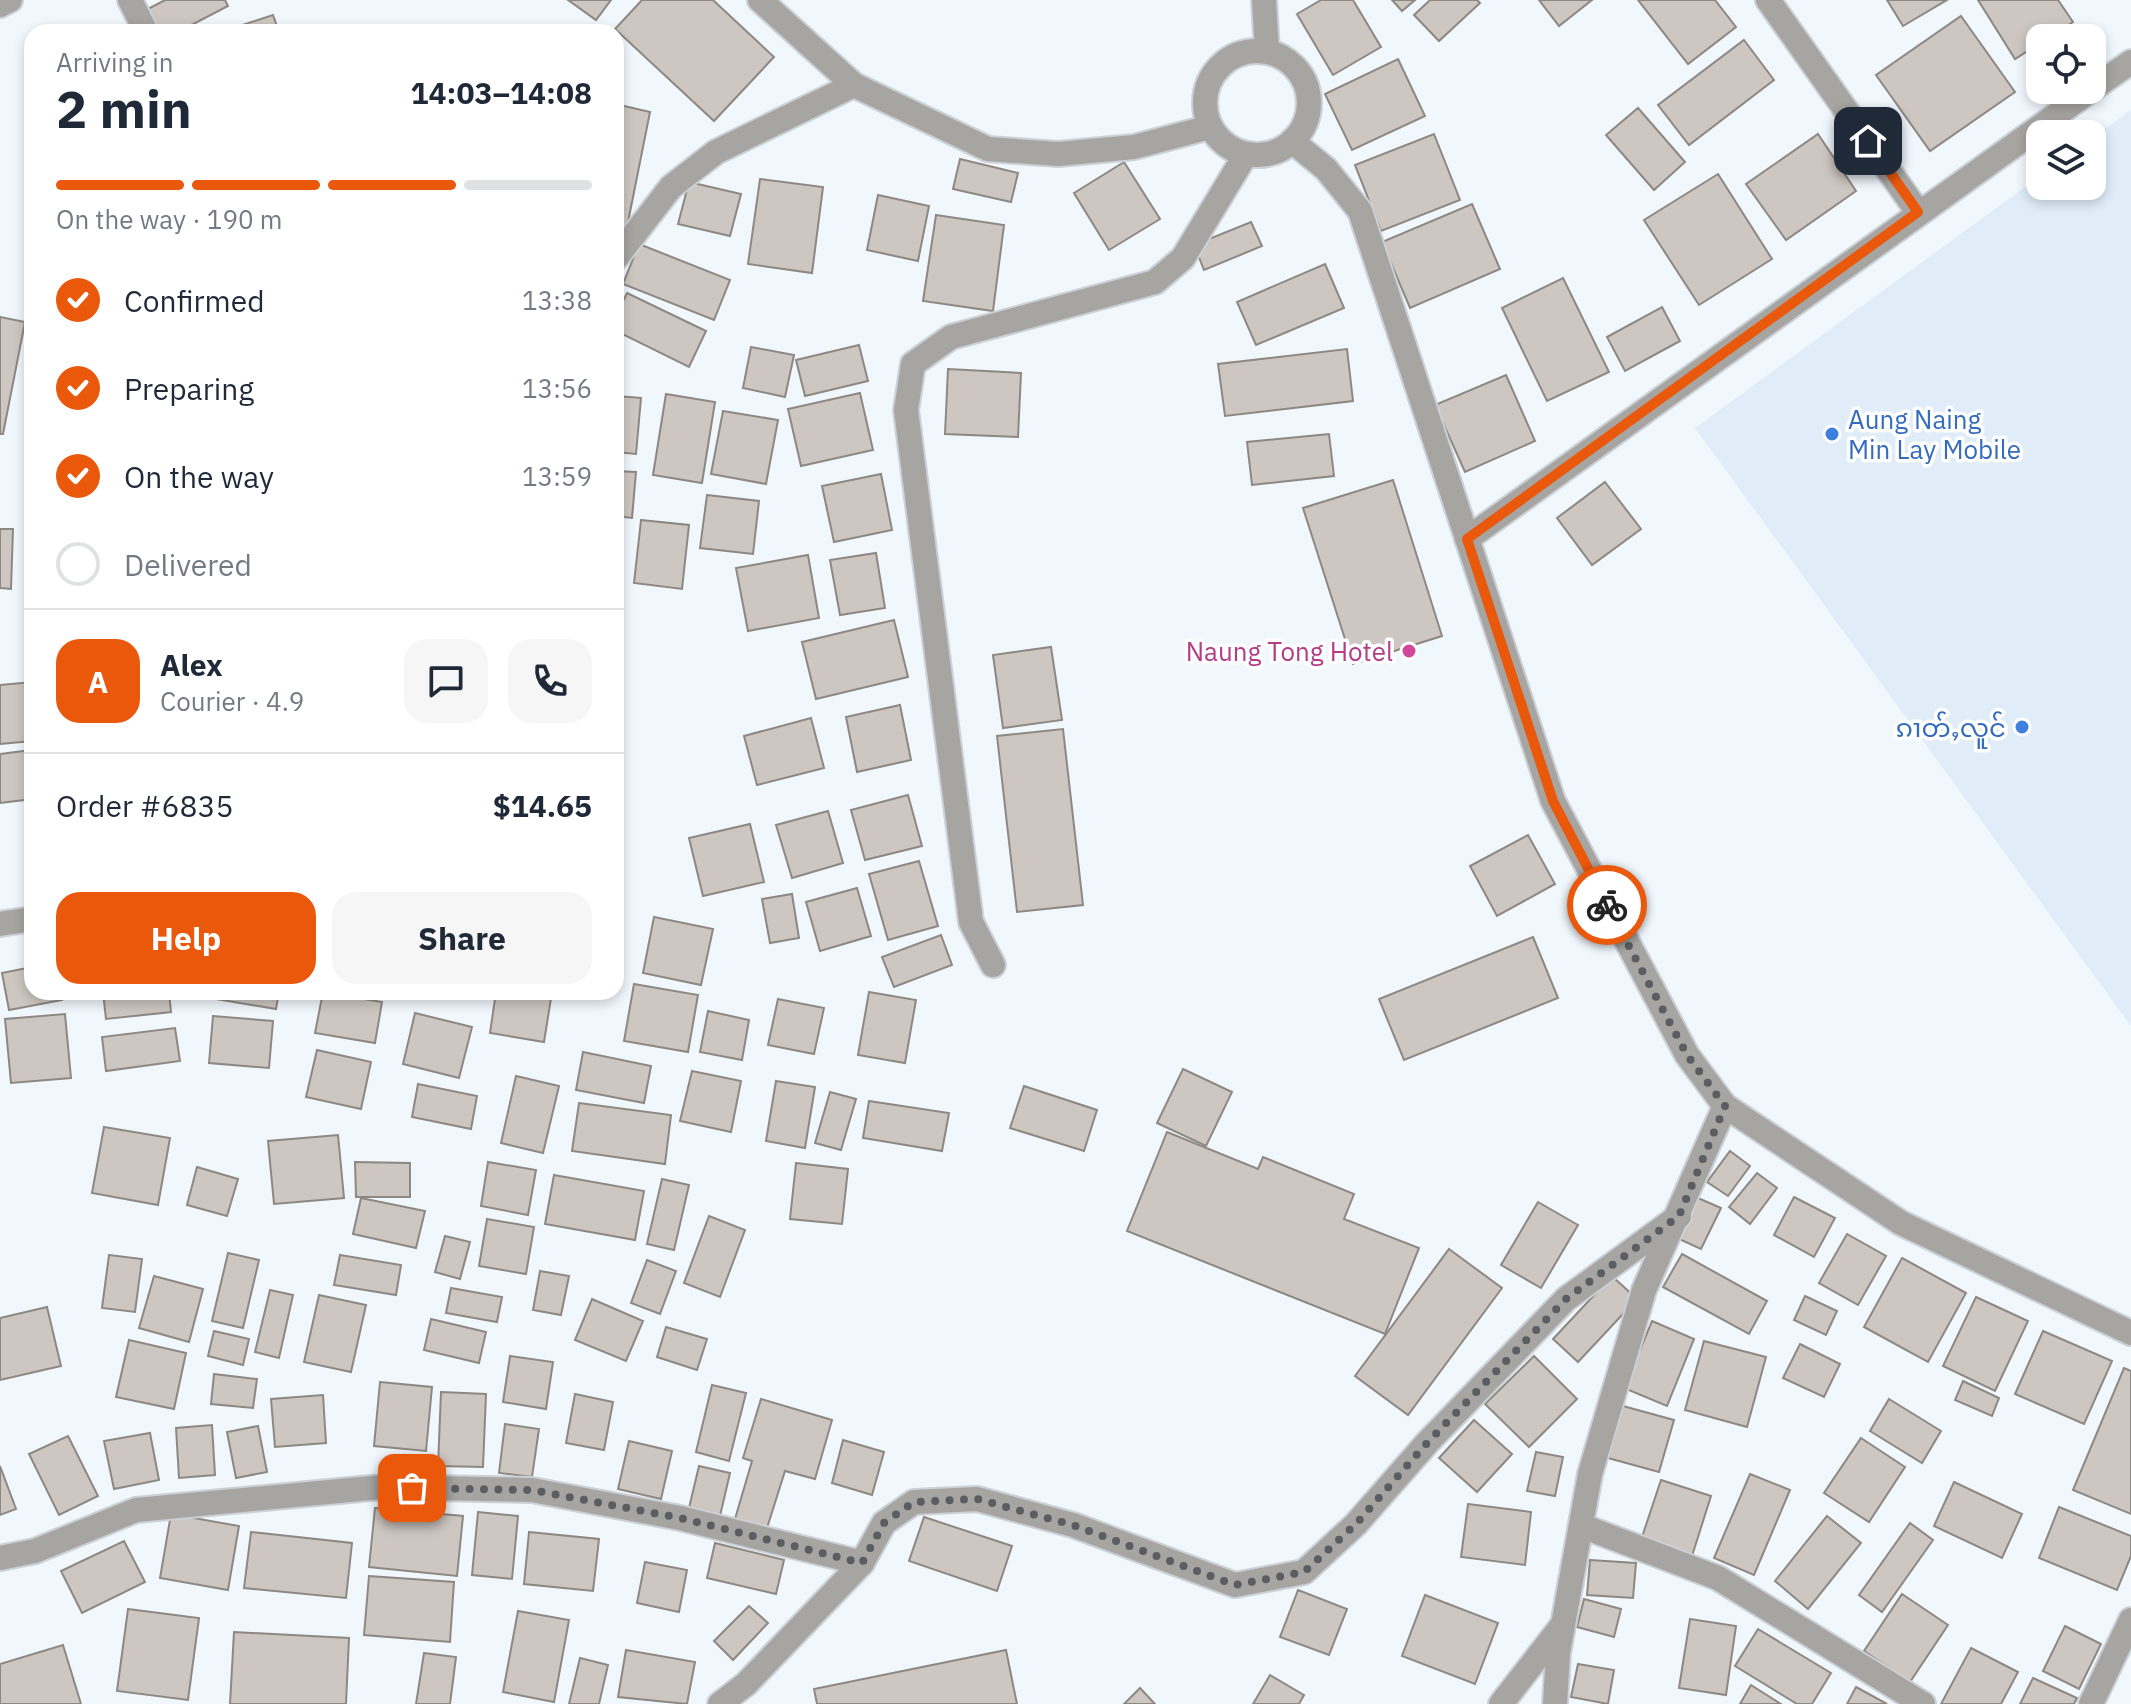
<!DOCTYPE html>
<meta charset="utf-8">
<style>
body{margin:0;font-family:"IBM Plex Sans","Noto Sans Myanmar",sans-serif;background:#f6f6f7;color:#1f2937;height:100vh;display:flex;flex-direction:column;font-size:30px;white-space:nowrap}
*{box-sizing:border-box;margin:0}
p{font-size:26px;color:#747a83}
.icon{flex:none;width:44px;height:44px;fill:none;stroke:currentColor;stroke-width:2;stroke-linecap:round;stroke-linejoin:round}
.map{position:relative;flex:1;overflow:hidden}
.side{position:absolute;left:24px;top:24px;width:600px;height:976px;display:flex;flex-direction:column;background:#fff;border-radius:24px;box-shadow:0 4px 12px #0003}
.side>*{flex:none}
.fabs{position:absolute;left:2026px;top:24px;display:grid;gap:16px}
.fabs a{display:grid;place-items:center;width:80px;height:80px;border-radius:16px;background:#fff;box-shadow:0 4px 12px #0003;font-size:40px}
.pin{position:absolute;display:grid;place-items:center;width:68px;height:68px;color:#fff;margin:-34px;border-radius:16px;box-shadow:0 4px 12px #0006}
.courier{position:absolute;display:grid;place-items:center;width:80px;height:80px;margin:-40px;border:6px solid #ea580c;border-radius:50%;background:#fff;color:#222;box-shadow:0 2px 10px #0007}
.overview em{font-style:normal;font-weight:700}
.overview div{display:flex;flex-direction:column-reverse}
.overview{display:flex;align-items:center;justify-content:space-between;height:136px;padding:0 32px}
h1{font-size:52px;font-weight:700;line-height:60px}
.bar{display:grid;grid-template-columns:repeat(4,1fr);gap:12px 8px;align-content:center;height:96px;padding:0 32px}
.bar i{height:10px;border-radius:6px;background:#e0e1e3}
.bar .selected{background:#ea580c}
.bar p{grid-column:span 4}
.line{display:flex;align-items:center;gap:20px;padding:0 32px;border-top:2px solid #e0e1e3}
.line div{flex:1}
.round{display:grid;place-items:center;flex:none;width:84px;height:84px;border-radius:24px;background:#f6f6f7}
ol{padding:0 32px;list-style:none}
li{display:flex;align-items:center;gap:24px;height:88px}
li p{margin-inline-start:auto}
li .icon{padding:8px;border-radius:50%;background:#ea580c;color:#fff;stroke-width:4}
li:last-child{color:#747a83}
li i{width:44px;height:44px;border:4px solid #e0e1e3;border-radius:50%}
.primary-button{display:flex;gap:16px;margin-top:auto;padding:16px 32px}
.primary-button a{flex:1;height:92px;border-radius:24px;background:#ea580c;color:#fff;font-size:32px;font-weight:700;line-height:92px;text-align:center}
.primary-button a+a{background:#f6f6f7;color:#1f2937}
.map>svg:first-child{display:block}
.built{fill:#e0edf9}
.building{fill:#cdc6c1;stroke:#8e8882;stroke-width:2}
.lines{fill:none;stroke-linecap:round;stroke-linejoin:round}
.minor-casing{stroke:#cbd1d7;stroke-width:28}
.minor{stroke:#a7a5a2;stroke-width:24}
.done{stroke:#5a5e62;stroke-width:8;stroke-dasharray:0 14.4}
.route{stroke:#ea580c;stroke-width:10}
.shop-dot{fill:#3f7fe0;stroke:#fff;stroke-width:3}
.hotel-dot{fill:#d1479c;stroke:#fff;stroke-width:3}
.labels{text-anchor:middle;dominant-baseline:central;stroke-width:7;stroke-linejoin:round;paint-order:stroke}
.shop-label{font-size:26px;fill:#366cbe;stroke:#fff;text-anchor:start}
.hotel-label{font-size:26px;fill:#b23c85;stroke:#fff;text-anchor:end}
</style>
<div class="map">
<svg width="2131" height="1704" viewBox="0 0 2131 1704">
<rect width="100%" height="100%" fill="#f0f7fd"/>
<polygon class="built" points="2131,110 2131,1026 1695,428 2040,176 2040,186 2092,186 2092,138"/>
<g class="building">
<polygon points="165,0 225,0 228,6 178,32 155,32 144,11"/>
<polygon points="568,0 611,0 596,20"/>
<polygon points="642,0 713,0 774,57 714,121 615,29"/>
<polygon points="1321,0 1353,0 1381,47 1333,75 1297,14"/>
<polygon points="1392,0 1415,0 1402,11"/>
<polygon points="1430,0 1477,0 1480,3 1439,41 1414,15"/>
<polygon points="1539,0 1592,0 1559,26"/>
<polygon points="1638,0 1715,0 1736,27 1688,64"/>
<polygon points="1887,0 1947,0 1903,26"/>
<polygon points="1978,0 2058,0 2073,22 2048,38 2040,38 2040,43 2015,59"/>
<polygon points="273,15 279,32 221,32"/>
<polygon points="1961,16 2015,92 1930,151 1876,75"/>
<polygon points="1744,40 1774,80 1689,145 1658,105"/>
<polygon points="1398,59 1425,116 1352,150 1325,94"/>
<polygon points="620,105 650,112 624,242 616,240 616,127"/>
<polygon points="1638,108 1685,162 1654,190 1606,135"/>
<polygon points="1434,134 1460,200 1381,231 1355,165"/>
<polygon points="1818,134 1856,191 1786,240 1746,184"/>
<polygon points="960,159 1018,173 1011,202 953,189"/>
<polygon points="1124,162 1160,219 1109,250 1074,193"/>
<polygon points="1718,174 1772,259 1699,305 1644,220"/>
<polygon points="760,179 823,187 812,273 748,264"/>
<polygon points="689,182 741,194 730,236 678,224"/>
<polygon points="878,195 929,206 918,261 867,250"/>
<polygon points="1472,204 1500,269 1410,308 1382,242"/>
<polygon points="936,215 1004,225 993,311 923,301"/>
<polygon points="1251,222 1262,246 1204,270 1194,245"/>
<polygon points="639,244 730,280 714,320 623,284"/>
<polygon points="1325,264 1344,308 1256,345 1237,302"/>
<polygon points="1563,278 1609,372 1547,401 1502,308"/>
<polygon points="627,293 706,331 689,367 616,331 616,315"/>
<polygon points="1662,307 1680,341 1625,371 1607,337"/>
<polygon points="0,317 25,322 3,434 0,434"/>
<polygon points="859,345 868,381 805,396 796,360"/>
<polygon points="751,347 794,355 785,397 743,388"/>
<polygon points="1347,349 1353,401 1225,416 1218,364"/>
<polygon points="948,369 1021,373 1018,437 945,434"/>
<polygon points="1506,375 1535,441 1465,472 1435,405"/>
<polygon points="860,393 873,450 801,466 788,409"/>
<polygon points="666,394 715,402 702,483 653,475"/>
<polygon points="616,396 641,398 636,454 616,452"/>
<polygon points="723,411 778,420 766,484 711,474"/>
<polygon points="1329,434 1334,476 1252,485 1247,442"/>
<polygon points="616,471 636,472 632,518 616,516"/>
<polygon points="881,474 892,530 834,542 822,486"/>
<polygon points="1393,480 1442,636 1353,664 1303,508"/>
<polygon points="1605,482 1641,529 1592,565 1557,518"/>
<polygon points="32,485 32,533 25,486"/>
<polygon points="707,495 759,501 753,554 700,548"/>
<polygon points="641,520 689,525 682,589 634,583"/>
<polygon points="0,529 13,529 11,589 0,588"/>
<polygon points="876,553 885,608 840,615 830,560"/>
<polygon points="808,555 819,618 748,631 736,568"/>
<polygon points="894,620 908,677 816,699 802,642"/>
<polygon points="1051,647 1062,720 1003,728 993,655"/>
<polygon points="32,682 32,741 0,744 0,685"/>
<polygon points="900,705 911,760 857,772 846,717"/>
<polygon points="811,718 824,768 757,785 744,736"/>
<polygon points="1063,729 1083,905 1017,912 997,736"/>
<polygon points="32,750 32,799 0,803 0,754"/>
<polygon points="908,795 922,846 865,860 851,810"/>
<polygon points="828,811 843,863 792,878 776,825"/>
<polygon points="750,824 764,882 703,896 689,838"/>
<polygon points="1528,835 1555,884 1497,916 1470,866"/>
<polygon points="919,861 938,926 888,940 869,874"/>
<polygon points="857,888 871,936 820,951 806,902"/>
<polygon points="792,894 799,938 770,943 762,899"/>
<polygon points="654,917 713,929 701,985 643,973"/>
<polygon points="941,935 952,965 894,987 882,957"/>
<polygon points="1533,937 1558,998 1404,1060 1379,999"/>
<polygon points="32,967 32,992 60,992 62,1000 9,1010 2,973"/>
<polygon points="634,984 698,995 688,1052 624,1041"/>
<polygon points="103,992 169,992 171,1012 106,1019"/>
<polygon points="205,992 279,992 276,1009 204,997"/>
<polygon points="323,992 382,1002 375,1043 315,1033"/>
<polygon points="496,992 552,992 544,1042 490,1033"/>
<polygon points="869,992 916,1000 905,1063 858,1055"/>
<polygon points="778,999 824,1008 814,1054 768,1045"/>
<polygon points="708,1011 749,1020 742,1060 700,1052"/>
<polygon points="415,1013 472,1027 459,1078 403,1064"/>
<polygon points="65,1014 71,1078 11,1083 5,1019"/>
<polygon points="213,1016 273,1021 269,1068 209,1063"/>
<polygon points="175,1028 180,1061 106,1071 102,1037"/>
<polygon points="317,1050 371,1062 361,1109 306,1097"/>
<polygon points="583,1052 651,1066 644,1103 576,1090"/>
<polygon points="1183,1069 1232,1092 1206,1146 1157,1123"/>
<polygon points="692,1071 741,1081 731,1132 680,1121"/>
<polygon points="516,1076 559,1086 543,1153 501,1143"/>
<polygon points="776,1081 815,1087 805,1148 766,1141"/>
<polygon points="418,1084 477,1096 471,1129 412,1117"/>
<polygon points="1024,1086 1097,1110 1084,1151 1010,1128"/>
<polygon points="830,1092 856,1099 841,1150 815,1143"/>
<polygon points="869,1101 949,1113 942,1151 863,1138"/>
<polygon points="579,1103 671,1115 665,1164 572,1151"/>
<polygon points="104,1127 170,1138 158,1205 92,1193"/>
<polygon points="1167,1132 1258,1169 1263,1157 1354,1194 1344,1219 1419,1248 1385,1334 1127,1231"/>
<polygon points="338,1135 344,1198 274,1204 268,1141"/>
<polygon points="1730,1151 1750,1166 1728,1196 1707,1182"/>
<polygon points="355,1162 410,1163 410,1197 356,1197"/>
<polygon points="488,1162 536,1170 528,1215 481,1206"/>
<polygon points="796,1163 848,1169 842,1224 790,1219"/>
<polygon points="197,1167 238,1179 227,1216 187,1205"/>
<polygon points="1757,1173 1777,1188 1750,1224 1729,1207"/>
<polygon points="554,1175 644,1191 635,1240 545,1224"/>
<polygon points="662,1179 689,1185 674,1250 647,1244"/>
<polygon points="1794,1197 1835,1218 1814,1257 1774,1235"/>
<polygon points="361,1198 425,1211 416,1248 353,1234"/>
<polygon points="1698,1198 1721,1208 1701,1249 1679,1239"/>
<polygon points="1538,1202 1578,1225 1541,1288 1501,1265"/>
<polygon points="709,1216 745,1230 720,1297 684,1283"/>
<polygon points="487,1219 534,1227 526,1274 479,1266"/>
<polygon points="1847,1234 1886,1256 1858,1305 1819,1283"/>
<polygon points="445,1236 470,1242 460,1279 435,1272"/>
<polygon points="1449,1249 1502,1288 1408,1415 1355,1376"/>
<polygon points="228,1253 259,1260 243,1328 212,1321"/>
<polygon points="1682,1254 1767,1301 1749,1334 1663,1287"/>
<polygon points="109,1255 142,1259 135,1312 102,1308"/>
<polygon points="340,1255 401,1265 396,1295 334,1285"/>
<polygon points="1902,1258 1966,1293 1928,1362 1864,1327"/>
<polygon points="647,1260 676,1271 660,1314 631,1303"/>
<polygon points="540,1271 569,1276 561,1315 533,1310"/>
<polygon points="154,1276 203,1289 189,1342 139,1328"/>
<polygon points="1612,1276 1637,1299 1578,1362 1553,1339"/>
<polygon points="451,1288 502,1297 497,1322 446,1313"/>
<polygon points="270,1290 293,1295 279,1358 255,1352"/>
<polygon points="319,1295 366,1305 351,1372 304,1362"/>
<polygon points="1805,1296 1837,1311 1826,1335 1794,1320"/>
<polygon points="1976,1297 2028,1321 1995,1391 1943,1366"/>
<polygon points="592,1299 643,1321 626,1361 575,1340"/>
<polygon points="47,1307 61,1366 0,1380 0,1318"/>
<polygon points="431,1319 486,1332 479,1363 424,1350"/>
<polygon points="1652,1321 1694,1339 1667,1406 1624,1388"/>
<polygon points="666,1327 707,1339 697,1370 657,1357"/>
<polygon points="214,1331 249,1339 243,1365 208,1356"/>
<polygon points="2043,1331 2112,1361 2084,1424 2015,1394"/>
<polygon points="129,1340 186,1353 174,1409 116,1397"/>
<polygon points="1704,1341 1766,1357 1747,1427 1685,1410"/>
<polygon points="1800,1344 1840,1364 1824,1397 1783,1378"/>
<polygon points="510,1356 553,1362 546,1409 503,1402"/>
<polygon points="1534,1356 1577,1399 1529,1447 1485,1404"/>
<polygon points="2124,1368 2131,1371 2131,1514 2073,1490"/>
<polygon points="214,1374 257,1379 253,1408 211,1404"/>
<polygon points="1963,1381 1999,1398 1992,1416 1955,1400"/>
<polygon points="380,1382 432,1387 426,1451 374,1446"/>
<polygon points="712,1385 746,1393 729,1461 696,1452"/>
<polygon points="441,1392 486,1394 483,1467 438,1466"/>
<polygon points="575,1394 613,1402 604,1450 566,1443"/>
<polygon points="323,1395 326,1443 275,1447 271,1399"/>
<polygon points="761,1399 832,1420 815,1479 785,1471 767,1528 735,1519 752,1461 743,1458"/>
<polygon points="1889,1399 1941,1431 1922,1463 1870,1431"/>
<polygon points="1623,1406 1674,1420 1659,1472 1608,1458"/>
<polygon points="1474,1420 1512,1454 1477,1492 1439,1458"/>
<polygon points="505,1424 539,1429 532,1477 499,1473"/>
<polygon points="212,1425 215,1475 179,1478 176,1428"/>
<polygon points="258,1426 267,1472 236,1478 227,1432"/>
<polygon points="150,1433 159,1480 114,1489 104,1441"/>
<polygon points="68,1436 98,1496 59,1515 29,1454"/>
<polygon points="1861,1438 1905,1467 1869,1522 1824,1493"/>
<polygon points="843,1440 884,1452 872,1495 832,1483"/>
<polygon points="629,1441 672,1451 661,1499 618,1489"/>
<polygon points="1536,1452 1563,1457 1555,1496 1527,1491"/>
<polygon points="0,1466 16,1509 0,1515"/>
<polygon points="699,1466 730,1473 720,1516 689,1508"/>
<polygon points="1750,1474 1790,1490 1754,1575 1714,1558"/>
<polygon points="1661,1480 1711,1496 1692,1556 1641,1540"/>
<polygon points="1954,1482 2022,1514 2002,1558 1934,1526"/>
<polygon points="1468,1504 1531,1512 1525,1565 1461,1557"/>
<polygon points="2059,1507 2131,1536 2131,1556 2117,1590 2039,1558"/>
<polygon points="375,1508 463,1516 457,1576 369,1567"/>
<polygon points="478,1512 518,1516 512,1579 472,1575"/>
<polygon points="171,1514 239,1526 228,1590 160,1578"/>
<polygon points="1827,1516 1861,1543 1808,1609 1775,1581"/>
<polygon points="924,1517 1012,1546 997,1591 909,1561"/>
<polygon points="1910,1523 1933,1540 1882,1612 1859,1595"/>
<polygon points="251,1532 352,1543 346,1598 244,1588"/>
<polygon points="529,1532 599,1539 593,1591 524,1584"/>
<polygon points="124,1541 145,1582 82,1613 61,1571"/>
<polygon points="715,1543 784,1560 776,1594 707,1578"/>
<polygon points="1590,1560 1636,1563 1633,1598 1587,1595"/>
<polygon points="645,1562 687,1570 679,1612 637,1603"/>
<polygon points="369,1576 454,1582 450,1642 364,1635"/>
<polygon points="1298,1590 1347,1609 1329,1655 1280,1637"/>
<polygon points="1902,1594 1948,1625 1910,1682 1864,1651"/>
<polygon points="1425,1595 1498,1623 1475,1684 1402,1656"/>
<polygon points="1584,1599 1621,1609 1614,1637 1577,1627"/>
<polygon points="749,1606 768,1623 733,1660 714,1641"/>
<polygon points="128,1609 199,1618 188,1700 117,1691"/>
<polygon points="518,1611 569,1620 554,1702 503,1692"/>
<polygon points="1690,1619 1736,1626 1726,1695 1679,1688"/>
<polygon points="2065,1626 2101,1644 2079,1689 2043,1671"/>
<polygon points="1758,1629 1831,1673 1812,1704 1797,1704 1735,1666"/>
<polygon points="234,1632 349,1638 346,1704 230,1704"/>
<polygon points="63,1645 81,1704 0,1704 0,1664"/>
<polygon points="1971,1648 2018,1672 2001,1704 1941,1704"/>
<polygon points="626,1650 695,1662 687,1704 618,1697"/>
<polygon points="1006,1650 1017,1704 817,1704 814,1689"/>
<polygon points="424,1653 456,1657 450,1704 416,1704"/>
<polygon points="580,1658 608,1665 599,1704 569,1704"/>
<polygon points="1578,1664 1614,1670 1608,1704 1571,1697"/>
<polygon points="1270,1675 1304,1695 1299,1704 1253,1704"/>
<polygon points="2033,1678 2077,1698 2074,1704 2020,1704"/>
<polygon points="1751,1685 1781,1704 1740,1704"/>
<polygon points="1856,1687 1887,1704 1847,1704"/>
<polygon points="1140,1688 1155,1704 1124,1704"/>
</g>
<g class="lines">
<defs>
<g id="minor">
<polyline points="130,0 146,32"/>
<polyline points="760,0 854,85 988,149 1058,154 1134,147 1210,127"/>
<polyline points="1264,0 1267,51"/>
<polyline points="1768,0 1918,212"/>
<polyline points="0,5 10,0"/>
<circle cx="1257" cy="103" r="52"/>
<polyline points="2092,89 2131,62"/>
<polyline points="1292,141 1326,169 1360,211 1553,801 1687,1055 1725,1106 1901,1223 2131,1333"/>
<polyline points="616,258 671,187 716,152 854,85"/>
<polyline points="1467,539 2091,90"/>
<polyline points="0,924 32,919"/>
<polyline points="993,965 971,922 906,410 913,364 951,337 1155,282 1183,258 1246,154"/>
<polyline points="1582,1526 1718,1578 1923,1704"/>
<polyline points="0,1558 35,1551 136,1510 382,1487 532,1490 680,1518 862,1563"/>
<polyline points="720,1704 746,1684 862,1563 884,1523 914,1502 977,1499 1073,1525 1235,1585 1304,1572 1356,1524 1427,1443 1566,1299 1679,1216"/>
<polyline points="1501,1704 1561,1627"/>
<polyline points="1555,1704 1558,1653 1590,1474 1644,1290 1725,1106"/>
<polyline points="2091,1704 2131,1620"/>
</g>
</defs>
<use href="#minor" class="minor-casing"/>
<use href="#minor" class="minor"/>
</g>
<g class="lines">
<polyline class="done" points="412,1488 532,1490 680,1518 862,1563 884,1523 914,1502 977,1499 1073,1525 1235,1585 1304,1572 1356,1524 1427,1443 1566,1299 1679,1216 1725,1106 1687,1055 1607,905"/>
<polyline class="route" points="1607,905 1553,801 1467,539 1918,212 1868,141"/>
</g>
<g class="shop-dot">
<circle cx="1832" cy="434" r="8"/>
<circle cx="2022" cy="727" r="8"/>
</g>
<circle class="hotel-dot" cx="1409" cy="651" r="8"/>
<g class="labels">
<g class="shop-label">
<text x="1848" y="419">Aung Naing<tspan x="1848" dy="30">Min Lay Mobile</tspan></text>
<text x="2006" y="727" text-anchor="end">ၵၢတ်ႇလူင်</text>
</g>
<g class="hotel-label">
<text x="1393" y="651">Naung Tong Hotel</text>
</g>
</g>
</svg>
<div class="fabs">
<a><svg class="icon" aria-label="locate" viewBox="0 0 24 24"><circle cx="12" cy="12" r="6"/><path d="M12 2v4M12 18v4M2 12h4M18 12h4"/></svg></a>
<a><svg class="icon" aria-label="layers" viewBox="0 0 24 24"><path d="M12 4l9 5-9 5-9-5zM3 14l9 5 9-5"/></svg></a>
</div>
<div class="pin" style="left:412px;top:1488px;background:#ea580c"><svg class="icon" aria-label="bag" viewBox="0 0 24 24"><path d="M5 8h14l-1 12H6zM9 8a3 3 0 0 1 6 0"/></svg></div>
<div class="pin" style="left:1868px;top:141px;background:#1f2937"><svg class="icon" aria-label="home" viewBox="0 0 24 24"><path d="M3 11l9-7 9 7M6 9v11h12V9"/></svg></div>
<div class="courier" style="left:1607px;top:905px"><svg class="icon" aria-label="bike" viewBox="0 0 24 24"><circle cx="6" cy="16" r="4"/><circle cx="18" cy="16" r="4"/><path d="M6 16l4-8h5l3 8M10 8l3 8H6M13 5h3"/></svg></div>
<section class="side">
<div class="overview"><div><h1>2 min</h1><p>Arriving in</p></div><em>14:03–14:08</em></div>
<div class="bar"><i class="selected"></i><i class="selected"></i><i class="selected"></i><i></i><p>On the way · 190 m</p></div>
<ol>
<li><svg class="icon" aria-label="check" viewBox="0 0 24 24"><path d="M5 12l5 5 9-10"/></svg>Confirmed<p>13:38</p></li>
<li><svg class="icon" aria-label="check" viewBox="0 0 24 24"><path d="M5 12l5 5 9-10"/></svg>Preparing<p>13:56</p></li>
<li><svg class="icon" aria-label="check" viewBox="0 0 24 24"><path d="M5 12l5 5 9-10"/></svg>On the way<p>13:59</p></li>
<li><i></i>Delivered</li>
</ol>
<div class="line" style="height:144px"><b class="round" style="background:#ea580c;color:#fff">A</b><div><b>Alex</b><p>Courier · 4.9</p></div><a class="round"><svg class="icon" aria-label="chat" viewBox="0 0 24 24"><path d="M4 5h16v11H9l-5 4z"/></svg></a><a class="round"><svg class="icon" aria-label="phone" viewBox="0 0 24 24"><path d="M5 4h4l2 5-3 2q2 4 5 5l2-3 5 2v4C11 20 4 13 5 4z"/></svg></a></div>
<div class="line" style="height:104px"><div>Order #6835</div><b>$14.65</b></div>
<div class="primary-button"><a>Help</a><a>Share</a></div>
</section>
</div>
